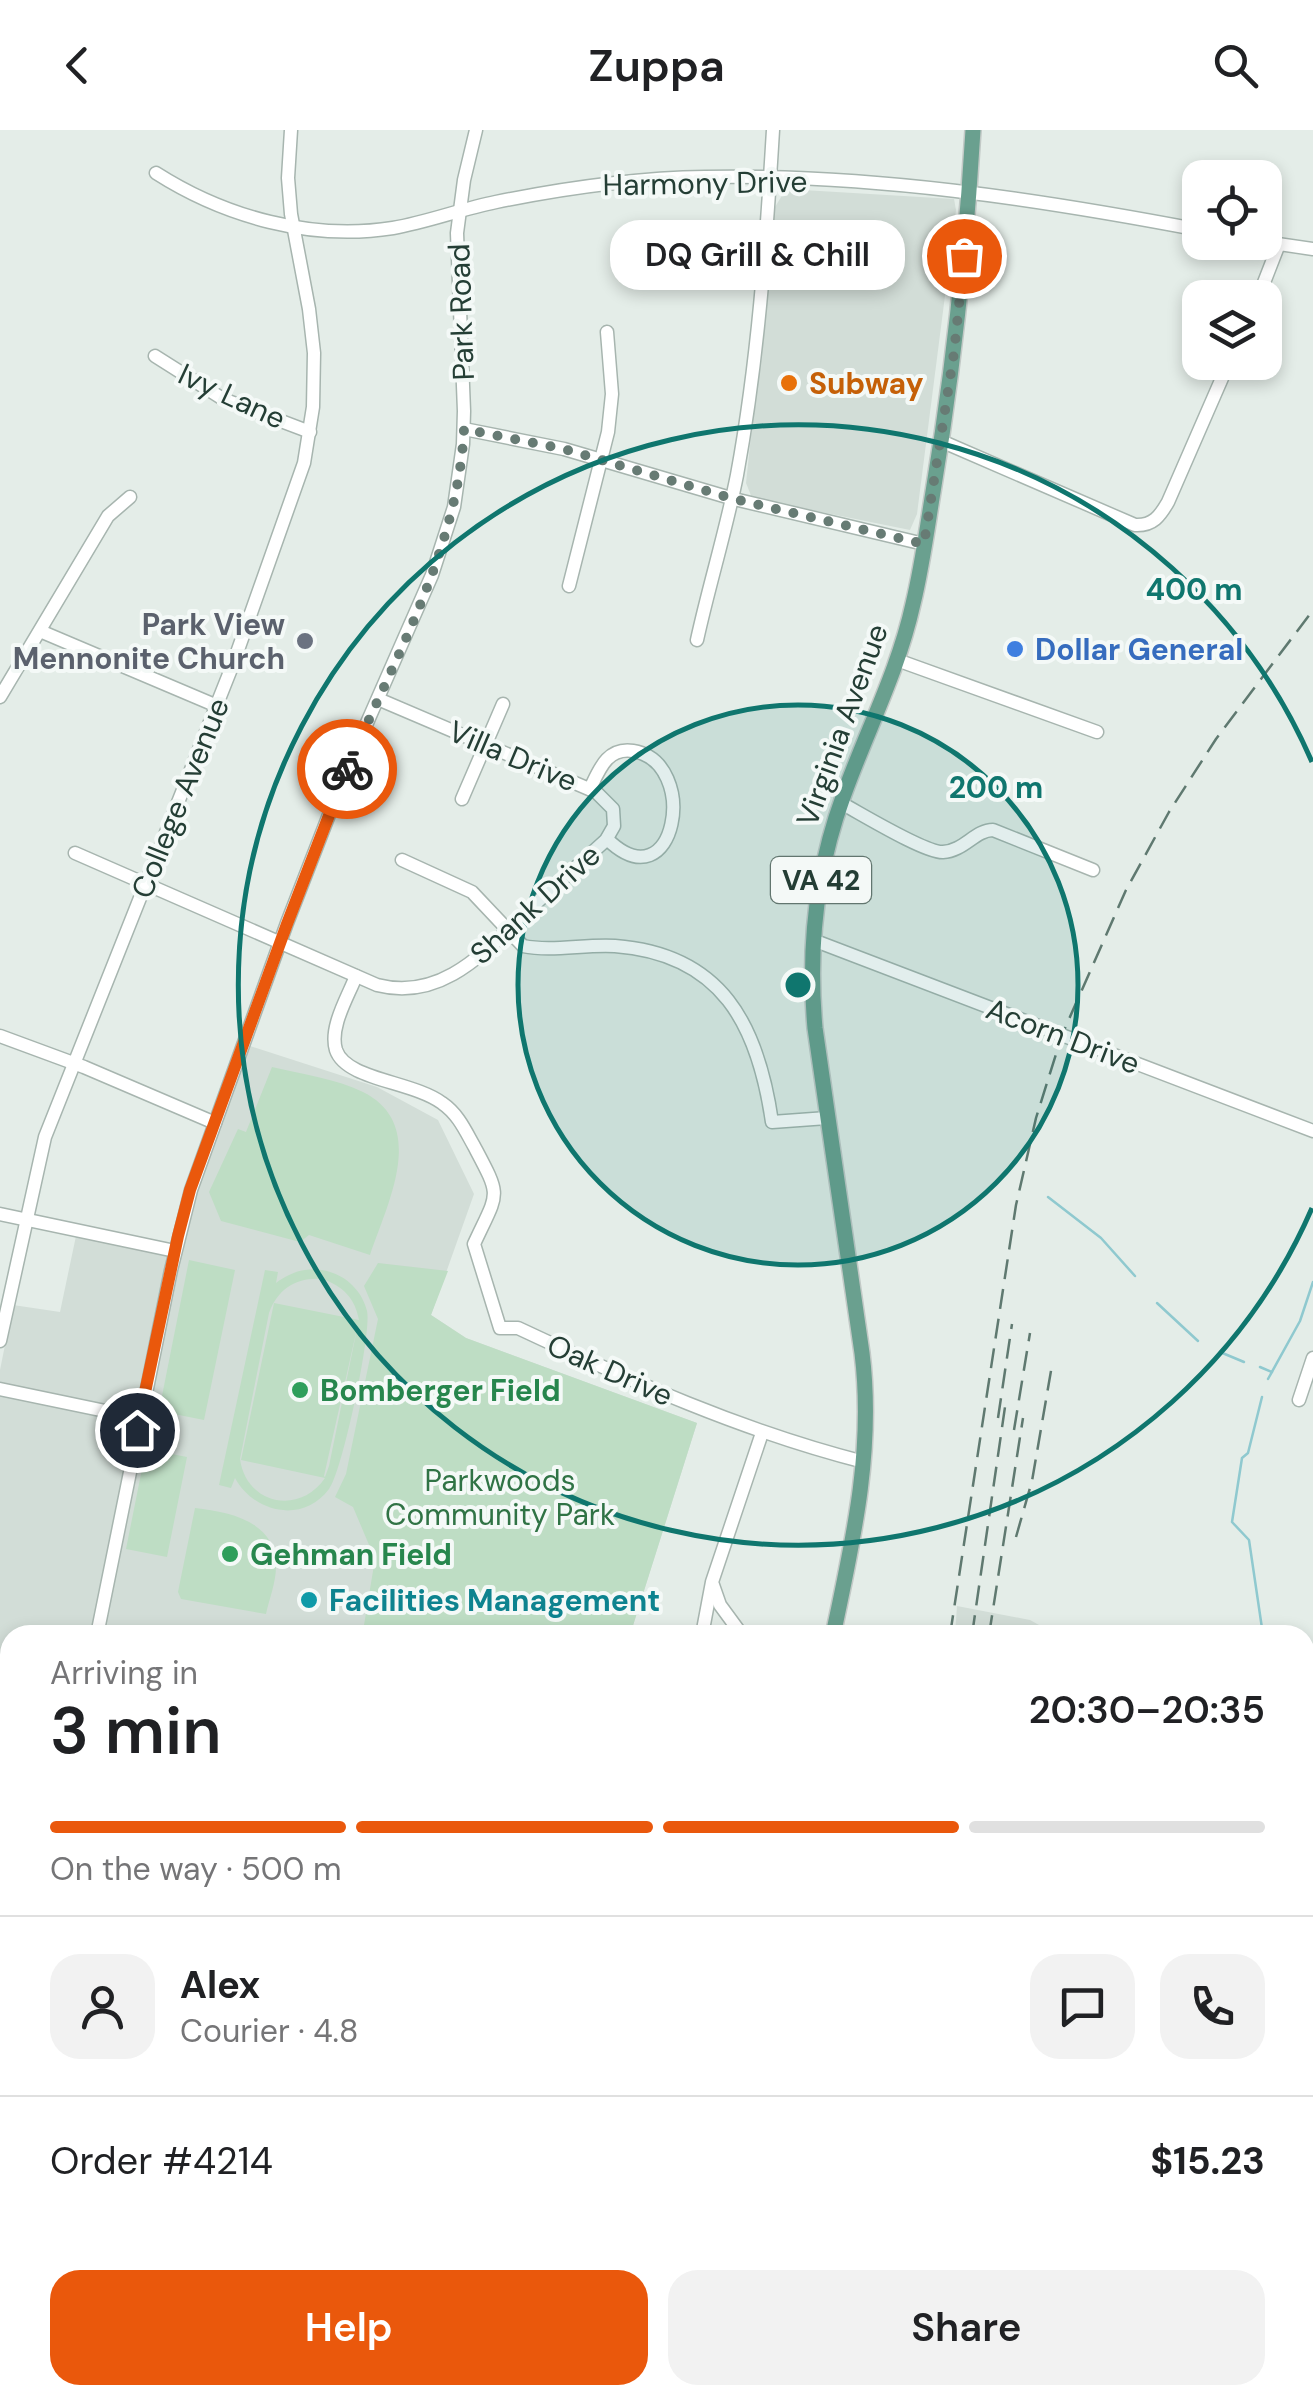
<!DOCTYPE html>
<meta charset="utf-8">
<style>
body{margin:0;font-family:"DM Sans",sans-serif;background:#f2f2f2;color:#202124;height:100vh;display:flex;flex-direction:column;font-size:38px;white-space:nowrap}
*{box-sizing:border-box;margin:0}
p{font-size:32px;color:#757577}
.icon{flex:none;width:55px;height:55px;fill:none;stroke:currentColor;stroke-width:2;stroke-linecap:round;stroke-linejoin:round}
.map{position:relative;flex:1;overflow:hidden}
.details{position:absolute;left:0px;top:1495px;width:1315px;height:780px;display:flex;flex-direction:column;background:#fff;border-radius:30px 30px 0 0;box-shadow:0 5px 15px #0003}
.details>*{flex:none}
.controls{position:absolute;left:1182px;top:30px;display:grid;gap:20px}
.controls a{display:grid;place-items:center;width:100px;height:100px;border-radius:20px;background:#fff;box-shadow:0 5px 15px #0003;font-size:50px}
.pin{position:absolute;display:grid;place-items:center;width:85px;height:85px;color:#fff;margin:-42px;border:5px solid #fff;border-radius:50%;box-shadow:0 2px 10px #0007}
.courier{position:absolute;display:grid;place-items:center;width:100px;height:100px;margin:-50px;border:8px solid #ea580c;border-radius:50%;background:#fff;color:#222;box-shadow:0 2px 12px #0007}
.bubble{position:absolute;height:70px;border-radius:30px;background:#fff;box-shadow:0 5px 15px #0003;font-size:32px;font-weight:600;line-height:70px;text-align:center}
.head em{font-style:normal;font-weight:600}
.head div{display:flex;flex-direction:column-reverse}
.head{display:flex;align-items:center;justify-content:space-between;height:170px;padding:0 50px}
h1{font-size:65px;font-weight:600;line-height:75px}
.bar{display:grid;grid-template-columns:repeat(4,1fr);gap:15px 10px;align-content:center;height:120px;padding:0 50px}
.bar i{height:12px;border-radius:8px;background:#e0e0e0}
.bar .selected{background:#ea580c}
.bar p{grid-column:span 4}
.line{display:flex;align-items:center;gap:25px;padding:0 50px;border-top:2px solid #e0e0e0}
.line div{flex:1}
.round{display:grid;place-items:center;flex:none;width:105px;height:105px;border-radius:30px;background:#f2f2f2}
.primary-button{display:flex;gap:20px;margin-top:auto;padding:20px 50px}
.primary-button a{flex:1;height:115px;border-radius:30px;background:#ea580c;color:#fff;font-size:40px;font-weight:600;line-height:115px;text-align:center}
.primary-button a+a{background:#f2f2f2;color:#202124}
header{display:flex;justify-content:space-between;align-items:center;height:130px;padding:0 50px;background:#fff;font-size:45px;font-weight:600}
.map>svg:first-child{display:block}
.built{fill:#d2ddd7}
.green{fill:#beddc4;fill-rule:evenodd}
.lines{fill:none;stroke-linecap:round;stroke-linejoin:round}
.stream{stroke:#8fc9cf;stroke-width:2.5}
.minor-casing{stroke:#a7b5af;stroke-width:15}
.major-casing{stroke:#c2c9c6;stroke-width:18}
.minor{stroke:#fff;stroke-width:12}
.major{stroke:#6aa08f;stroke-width:15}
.rail{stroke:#5f7970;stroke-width:2.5;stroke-dasharray:20 10;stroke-linecap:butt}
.done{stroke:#677b74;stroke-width:10;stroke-dasharray:0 18}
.route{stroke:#ea580c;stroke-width:12}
.ring{fill:none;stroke:#0f766e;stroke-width:5}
.food-dot{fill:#e8710a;stroke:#f4f9f7;stroke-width:4}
.worship-dot{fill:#6b7280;stroke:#f4f9f7;stroke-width:4}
.shop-dot{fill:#3f7fe0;stroke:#f4f9f7;stroke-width:4}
.leisure-dot{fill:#2e9e5b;stroke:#f4f9f7;stroke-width:4}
.culture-dot{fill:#0f9aa8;stroke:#f4f9f7;stroke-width:4}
.labels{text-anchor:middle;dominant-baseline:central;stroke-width:8;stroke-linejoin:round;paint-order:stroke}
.shield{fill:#f4f9f7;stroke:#62766f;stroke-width:2.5}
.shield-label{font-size:28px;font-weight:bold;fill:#243e35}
.street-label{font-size:30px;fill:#243e35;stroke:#f4f9f7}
.food-label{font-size:30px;font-weight:bold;fill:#c56008;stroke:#f4f9f7;text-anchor:start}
.worship-label{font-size:30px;font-weight:bold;fill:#5b616d;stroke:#f4f9f7;text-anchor:end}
.shop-label{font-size:30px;font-weight:bold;fill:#366cbe;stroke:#f4f9f7;text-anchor:start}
.leisure-label{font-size:30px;font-weight:bold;fill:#27864d;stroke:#f4f9f7;text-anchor:start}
.park-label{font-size:30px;fill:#307345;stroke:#f4f9f7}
.culture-label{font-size:30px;font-weight:bold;fill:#0d838f;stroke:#f4f9f7;text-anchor:start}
.centre{fill:#0f766e;stroke:#f4f9f7;stroke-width:5}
.ring-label{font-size:30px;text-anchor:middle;font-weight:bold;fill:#0f766e;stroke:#f4f9f7;stroke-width:8;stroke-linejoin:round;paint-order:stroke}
</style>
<header><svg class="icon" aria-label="back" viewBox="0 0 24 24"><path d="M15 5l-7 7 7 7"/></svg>Zuppa<svg class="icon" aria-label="search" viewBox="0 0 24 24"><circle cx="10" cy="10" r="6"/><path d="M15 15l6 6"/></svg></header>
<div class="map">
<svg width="1313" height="2275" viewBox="0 0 1313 2275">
<rect width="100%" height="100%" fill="#e4ede8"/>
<g class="built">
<polygon points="786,59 954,69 956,80 917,384 910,400 752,368 746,353 775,77"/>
<polygon points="250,916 377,957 438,990 474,1064 431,1185 466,1208 697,1293 630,1505 10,1505 10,2085 0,2082 0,1240 13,1175 60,1182 76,1106 180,1127 191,1079"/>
<polygon points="957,1476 1030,1490 1057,1505 955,1505"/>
</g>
<g class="green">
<path d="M 272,937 C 301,944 337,949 363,962 C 429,995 387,1074 370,1125 L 309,1105 L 300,1112 L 221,1091 L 209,1062 L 238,999 L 246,1002 Z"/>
<polygon points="189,1130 235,1140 204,1290 159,1281"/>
<polygon points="378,1133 448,1141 431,1185 466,1208 697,1293 630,1505 403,1505 364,1495 375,1429 353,1377 335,1367 346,1344 378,1189 364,1156"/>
<path d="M 265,1140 L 278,1142 L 276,1153 C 293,1140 313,1135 333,1143 C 350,1149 363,1164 367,1181 C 372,1202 342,1343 329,1359 C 303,1394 254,1383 235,1348 L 231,1358 L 219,1355 ZM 322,1149 C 343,1156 355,1168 359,1190 L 274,1173 L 241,1330 L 325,1348 C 299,1386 246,1374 240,1329 L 269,1183 C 278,1159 296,1147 322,1149 ZM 358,1194 L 329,1336 L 325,1347 L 324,1346 Z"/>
<polygon points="146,1319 187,1327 167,1427 126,1419"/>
<path d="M 195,1378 C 231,1382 277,1392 276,1437 C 276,1452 269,1470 266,1484 L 181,1469 L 178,1462 Z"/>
</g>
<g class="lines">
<g class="stream">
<polyline points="1048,1067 1101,1108 1135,1146"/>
<polyline points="1157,1173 1198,1211"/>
<polyline points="1220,1222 1244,1232"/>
<polyline points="1260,1237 1272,1242"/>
<polyline points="1268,1249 1300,1191 1313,1152"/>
<polyline points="1262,1267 1248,1323 1242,1328 1232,1392 1249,1410 1263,1505"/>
<polyline points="1305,2146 1313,2165"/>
</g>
<defs>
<g id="minor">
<path d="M 156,43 C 225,87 311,111 393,98 C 428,92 461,79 496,72 C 565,58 634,48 705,47 C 872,44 1037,69 1200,100"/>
<polyline points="1265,112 1313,119"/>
<polyline points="1258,168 1279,114"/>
<polyline points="155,226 223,269 310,302"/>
<polyline points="464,299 564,319 734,369 924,414"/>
<path d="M 941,311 L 1135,395 C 1153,396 1160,386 1168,372 L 1229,232"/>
<polyline points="569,456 608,302 612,264 607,202"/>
<polyline points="40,501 217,576"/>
<path d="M 697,510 C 709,455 726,401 737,345 C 758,231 766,116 773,0"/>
<polyline points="897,530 1097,602"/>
<polyline points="0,567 108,386 130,367"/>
<path d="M 590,659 C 599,640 607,617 633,621 C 701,632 676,776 607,709"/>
<polyline points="462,669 503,574"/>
<path d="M 841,673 C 860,683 925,723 943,722 C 964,721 975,700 993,700 L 1093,740"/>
<path d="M 75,723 L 377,855 C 443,872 486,820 530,779 C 555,755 581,733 606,710 L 614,696 L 613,679 L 596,662 L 378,569"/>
<path d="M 402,730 L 472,762 L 523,816 C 552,822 585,814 615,816 C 722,824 758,895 772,992 L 827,988"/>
<polyline points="813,810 1313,1001"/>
<path d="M 356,846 C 348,867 329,897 336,920 C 346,950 412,951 442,973 C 458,984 465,1000 474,1016 C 502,1069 499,1060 474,1114 L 500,1198 L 518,1198 C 631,1251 742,1301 864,1332"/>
<polyline points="0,906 84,937 215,993"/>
<polyline points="0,1084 175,1121"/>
<polyline points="0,1211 45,1007 233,534 304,333 313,277 314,223 309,179 291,84 288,48 291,0"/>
<polyline points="0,1259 139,1288"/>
<polyline points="1299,1270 1313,1228"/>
<polyline points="713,1455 720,1475 742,1505"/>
<polyline points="97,1505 171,1140 191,1060 287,793 348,636 432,445 454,377 463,314 464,281 457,103 464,50 476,0"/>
<polyline points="702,1505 712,1452 762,1303"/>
<polyline points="0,1959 10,1908"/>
<polyline points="0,2092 10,2095"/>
<polyline points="78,2265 81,2275"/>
<polyline points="0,2268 10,2263"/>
</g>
<g id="major">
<path d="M 833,1505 C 853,1411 874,1320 862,1223 L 815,898 C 808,820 816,741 843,667 C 866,602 898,542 913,474 C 922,437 927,399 933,362 C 953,242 966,122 973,0"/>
<polyline points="1305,2075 1313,2078"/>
<polyline points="982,2265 985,2275"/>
</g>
</defs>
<use href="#minor" class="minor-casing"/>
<use href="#major" class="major-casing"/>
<use href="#minor" class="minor"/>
<use href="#major" class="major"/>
<g class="rail">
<polyline points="998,1288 1012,1194"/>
<polyline points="1014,1300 1030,1203"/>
<polyline points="1016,1407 1032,1351 1052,1235"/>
<polyline points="950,1505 1016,1075 1036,988 1062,905 1126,760 1169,682 1216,609 1313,480"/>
<polyline points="972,1505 1005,1277"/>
<polyline points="989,1505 1023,1288"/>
<polyline points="1089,2265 1093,2275"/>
</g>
</g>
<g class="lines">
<path class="done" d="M 347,639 C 394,529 458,420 464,299 L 564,319 L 734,369 L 924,414 L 954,223 L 964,126"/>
<polyline class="route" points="137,1300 178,1106 190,1060 287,794 347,639"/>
</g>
<circle cx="798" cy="855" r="280" fill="#0f766e" fill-opacity=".12"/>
<g class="ring">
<circle cx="798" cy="855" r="280"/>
<path d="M1312 1078A560 560 0 1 1 1312 632"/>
</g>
<circle class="food-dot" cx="789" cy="253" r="10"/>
<circle class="worship-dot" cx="305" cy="511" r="10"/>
<circle class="shop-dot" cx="1015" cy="519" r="10"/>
<g class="leisure-dot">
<circle cx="300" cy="1260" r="10"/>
<circle cx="230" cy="1424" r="10"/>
</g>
<circle class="culture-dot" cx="309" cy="1470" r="10"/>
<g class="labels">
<rect class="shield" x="771" y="727" width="100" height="46" rx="8"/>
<g class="shield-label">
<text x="821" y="750">VA 42</text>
</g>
<g class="street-label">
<text transform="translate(705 53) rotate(-1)">Harmony Drive</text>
<text transform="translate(461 182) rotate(-92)">Park Road</text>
<text transform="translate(232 266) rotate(25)">Ivy Lane</text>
<text transform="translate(842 595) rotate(-70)">Virginia Avenue</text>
<text transform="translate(513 626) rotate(23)">Villa Drive</text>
<text transform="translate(180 668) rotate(-68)">College Avenue</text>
<text transform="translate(535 774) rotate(-42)">Shank Drive</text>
<text transform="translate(1063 906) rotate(21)">Acorn Drive</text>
<text transform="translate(610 1240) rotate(24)">Oak Drive</text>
</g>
<g class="food-label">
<text x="809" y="253">Subway</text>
</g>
<g class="worship-label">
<text x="285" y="494">Park View<tspan x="285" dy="34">Mennonite Church</tspan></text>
</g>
<g class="shop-label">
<text x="1035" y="519">Dollar General</text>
</g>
<g class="leisure-label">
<text x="320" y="1260">Bomberger Field</text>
<text x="250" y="1424">Gehman Field</text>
</g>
<g class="park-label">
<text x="500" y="1350">Parkwoods<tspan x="500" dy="34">Community Park</tspan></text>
</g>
<g class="culture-label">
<text x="329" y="1470">Facilities Management</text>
</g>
</g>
<circle cx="798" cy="855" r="15" class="centre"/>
<g class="ring-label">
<text x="1194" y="470">400 m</text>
<text x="996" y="668">200 m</text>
</g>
</svg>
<div class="controls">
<a><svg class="icon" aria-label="locate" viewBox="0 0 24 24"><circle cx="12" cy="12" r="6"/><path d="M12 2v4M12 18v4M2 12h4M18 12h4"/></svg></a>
<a><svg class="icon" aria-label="layers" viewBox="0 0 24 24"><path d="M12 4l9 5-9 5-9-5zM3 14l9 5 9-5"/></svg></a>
</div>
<div class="pin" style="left:964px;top:126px;background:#ea580c"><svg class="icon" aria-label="bag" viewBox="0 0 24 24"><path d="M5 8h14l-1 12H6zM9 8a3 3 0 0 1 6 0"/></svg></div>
<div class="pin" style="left:137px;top:1300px;background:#1f2937"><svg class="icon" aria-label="home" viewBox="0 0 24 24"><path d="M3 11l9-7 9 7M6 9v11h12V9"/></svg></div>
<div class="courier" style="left:347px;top:639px"><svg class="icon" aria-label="bike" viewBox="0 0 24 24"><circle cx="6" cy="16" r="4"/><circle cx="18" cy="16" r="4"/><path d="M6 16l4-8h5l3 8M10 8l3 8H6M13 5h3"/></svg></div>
<div class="bubble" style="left:610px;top:90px;width:295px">DQ Grill &amp; Chill</div>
<section class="details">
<div class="head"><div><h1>3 min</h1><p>Arriving in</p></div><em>20:30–20:35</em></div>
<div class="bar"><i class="selected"></i><i class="selected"></i><i class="selected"></i><i></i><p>On the way · 500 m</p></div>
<div class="line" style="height:180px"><a class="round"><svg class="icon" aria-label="person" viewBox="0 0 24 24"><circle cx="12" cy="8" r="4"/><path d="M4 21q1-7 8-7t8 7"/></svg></a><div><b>Alex</b><p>Courier · 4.8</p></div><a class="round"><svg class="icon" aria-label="chat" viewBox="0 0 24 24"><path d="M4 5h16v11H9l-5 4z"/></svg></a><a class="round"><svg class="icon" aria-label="phone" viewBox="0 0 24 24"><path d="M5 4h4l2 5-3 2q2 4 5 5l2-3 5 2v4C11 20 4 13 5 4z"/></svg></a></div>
<div class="line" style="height:130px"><div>Order #4214</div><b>$15.23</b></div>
<div class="primary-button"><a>Help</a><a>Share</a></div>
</section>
</div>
